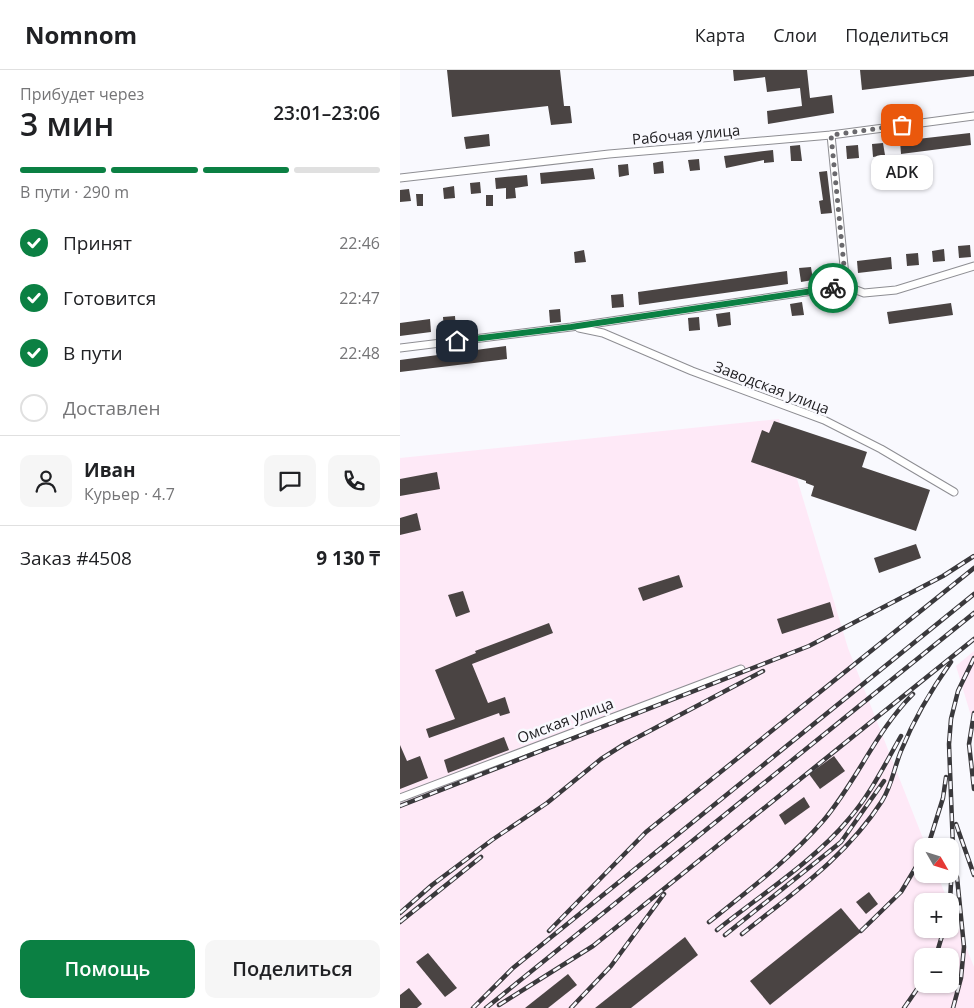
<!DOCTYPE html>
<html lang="ru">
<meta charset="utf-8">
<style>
body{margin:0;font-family:"Open Sans",sans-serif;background:#f6f6f6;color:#202124;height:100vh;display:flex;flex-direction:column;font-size:19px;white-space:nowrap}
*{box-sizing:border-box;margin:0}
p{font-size:16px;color:#757577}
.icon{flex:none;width:28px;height:28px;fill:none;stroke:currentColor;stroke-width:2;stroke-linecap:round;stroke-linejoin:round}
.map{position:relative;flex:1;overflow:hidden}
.drawer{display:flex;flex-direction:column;background:#fff;width:400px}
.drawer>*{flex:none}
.needle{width:32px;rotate:129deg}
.controls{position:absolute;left:514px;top:768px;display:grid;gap:10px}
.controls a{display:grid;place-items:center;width:45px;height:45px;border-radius:10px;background:#fff;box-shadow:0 1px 4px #0004;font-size:25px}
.pin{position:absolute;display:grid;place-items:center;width:42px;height:42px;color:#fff;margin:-21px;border-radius:10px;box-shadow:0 2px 8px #0006}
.courier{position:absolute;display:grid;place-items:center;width:50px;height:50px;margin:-25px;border:4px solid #0b8043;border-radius:50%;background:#fff;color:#222;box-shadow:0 1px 6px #0007}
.bubble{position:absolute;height:35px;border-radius:10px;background:#fff;box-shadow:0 1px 4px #0004;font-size:16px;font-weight:600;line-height:35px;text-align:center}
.headline em{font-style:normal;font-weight:600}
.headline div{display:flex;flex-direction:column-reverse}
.headline{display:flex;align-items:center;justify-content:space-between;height:85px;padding:0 20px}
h1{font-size:32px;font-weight:600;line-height:38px}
.bar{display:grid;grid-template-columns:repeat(4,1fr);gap:8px 5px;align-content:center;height:60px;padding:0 20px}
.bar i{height:6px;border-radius:4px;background:#e0e0e0}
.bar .selected{background:#0b8043}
.bar p{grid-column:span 4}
.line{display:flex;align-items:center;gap:12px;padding:0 20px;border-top:1px solid #e0e0e0}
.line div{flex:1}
.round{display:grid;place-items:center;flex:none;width:52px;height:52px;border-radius:10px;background:#f6f6f6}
ol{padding:0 20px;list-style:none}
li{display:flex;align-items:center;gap:15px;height:55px}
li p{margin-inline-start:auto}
li .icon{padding:5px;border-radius:50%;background:#0b8043;color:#fff;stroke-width:4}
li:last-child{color:#757577}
li i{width:28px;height:28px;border:2px solid #e0e0e0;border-radius:50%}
.primary-button{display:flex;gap:10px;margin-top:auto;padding:10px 20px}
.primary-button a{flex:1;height:58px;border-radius:10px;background:#0b8043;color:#fff;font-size:20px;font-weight:600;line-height:58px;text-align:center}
.primary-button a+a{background:#f6f6f6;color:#202124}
header{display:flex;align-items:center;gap:30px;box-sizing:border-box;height:70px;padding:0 25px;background:#fff;border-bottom:1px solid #e0e0e0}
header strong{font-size:24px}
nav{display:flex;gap:28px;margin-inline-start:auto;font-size:18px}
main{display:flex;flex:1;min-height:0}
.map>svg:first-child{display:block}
.industrial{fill:#fee9f7;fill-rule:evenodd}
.building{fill:#4a4443}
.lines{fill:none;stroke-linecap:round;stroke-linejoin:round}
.minor-casing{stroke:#8e8e93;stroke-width:9}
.minor{stroke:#fff;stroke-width:7}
.rail-casing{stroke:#3a393c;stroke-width:4.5}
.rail{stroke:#f9f9fe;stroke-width:2.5;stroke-dasharray:8;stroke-linecap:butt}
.done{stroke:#6a696d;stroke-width:5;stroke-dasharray:0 9}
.route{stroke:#0b8043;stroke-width:6}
.labels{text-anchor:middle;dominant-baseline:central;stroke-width:5;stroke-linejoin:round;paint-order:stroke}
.street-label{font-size:15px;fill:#1d1c1f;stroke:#f9f9fe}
</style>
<header>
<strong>Nomnom</strong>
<nav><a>Карта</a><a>Слои</a><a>Поделиться</a></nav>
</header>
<main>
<section class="drawer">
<div class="headline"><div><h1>3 мин</h1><p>Прибудет через</p></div><em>23:01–23:06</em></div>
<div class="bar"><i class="selected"></i><i class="selected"></i><i class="selected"></i><i></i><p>В пути · 290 m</p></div>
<ol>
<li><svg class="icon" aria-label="check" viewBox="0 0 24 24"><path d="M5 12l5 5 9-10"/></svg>Принят<p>22:46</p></li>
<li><svg class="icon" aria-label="check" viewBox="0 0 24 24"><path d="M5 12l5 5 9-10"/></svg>Готовится<p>22:47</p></li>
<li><svg class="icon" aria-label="check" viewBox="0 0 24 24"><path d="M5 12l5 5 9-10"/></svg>В пути<p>22:48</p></li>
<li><i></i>Доставлен</li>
</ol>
<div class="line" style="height:90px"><a class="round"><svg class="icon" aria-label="person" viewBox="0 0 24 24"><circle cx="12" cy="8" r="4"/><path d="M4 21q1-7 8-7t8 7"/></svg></a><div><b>Иван</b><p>Курьер · 4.7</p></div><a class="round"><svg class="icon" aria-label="chat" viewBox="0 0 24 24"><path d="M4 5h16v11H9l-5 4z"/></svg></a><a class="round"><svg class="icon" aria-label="phone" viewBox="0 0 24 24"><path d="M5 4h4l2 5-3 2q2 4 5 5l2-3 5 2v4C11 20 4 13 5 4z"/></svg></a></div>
<div class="line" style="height:65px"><div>Заказ #4508</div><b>9 130 ₸</b></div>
<div class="primary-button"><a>Помощь</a><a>Поделиться</a></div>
</section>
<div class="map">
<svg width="574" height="938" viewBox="0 0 574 938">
<rect width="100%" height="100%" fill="#f9f9fe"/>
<g class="industrial">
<path d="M 379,349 L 448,578 L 526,776 L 522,776 L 522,804 L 537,804 L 548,831 L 522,831 L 522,859 L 550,859 L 550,836 L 574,897 L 574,938 L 0,938 L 0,388 ZM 522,886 L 550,886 L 550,914 L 522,914 Z"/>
<polygon points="574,581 574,656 556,596"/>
</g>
<g class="building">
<polygon points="47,0 160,0 164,36 170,36 172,53 151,55 148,36 52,47"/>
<polygon points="333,0 407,0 410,28 432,25 434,43 368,54 367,41 402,36 400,18 367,22 365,7 334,11"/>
<polygon points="460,0 574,0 574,6 462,20"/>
<polygon points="570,63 571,75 501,84 500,71"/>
<polygon points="89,64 90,76 66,79 64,67"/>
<polygon points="483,73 485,85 473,87 472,74"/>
<polygon points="400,75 402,91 391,91 390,76"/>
<polygon points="458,75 459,88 447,89 446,76"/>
<polygon points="373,80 374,92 364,93 364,90 326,98 324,86"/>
<polygon points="299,89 300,100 290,101 288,90"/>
<polygon points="263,91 264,103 254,104 253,93"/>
<polygon points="228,94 229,105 219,107 218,95"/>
<polygon points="193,98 195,109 141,114 140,103"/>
<polygon points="427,101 432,143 421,144 419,131 423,130 419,102"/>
<polygon points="127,105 128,116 115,118 116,128 106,129 106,118 96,119 95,108"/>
<polygon points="80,112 81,123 71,124 70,113"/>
<polygon points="54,116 55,128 44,129 43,118"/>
<polygon points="9,119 11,131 0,132 0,120"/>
<polygon points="16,124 23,124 23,136 17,136"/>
<rect x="86" y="125" width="7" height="11"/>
<polygon points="570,175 571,187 559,188 558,176"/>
<polygon points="544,179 545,191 533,192 532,181"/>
<polygon points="184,180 186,192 175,193 174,182"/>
<polygon points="518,183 519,195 507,196 506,184"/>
<polygon points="491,187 492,199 458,203 457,191"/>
<polygon points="411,197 413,210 401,212 399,198"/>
<polygon points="387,201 388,214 239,235 238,222"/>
<polygon points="223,224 224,237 212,238 211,225"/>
<polygon points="440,226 442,238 427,240 426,228"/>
<polygon points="402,232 404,245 392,246 390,234"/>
<polygon points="551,233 553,245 489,254 487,242"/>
<polygon points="160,239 161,252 150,253 149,240"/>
<polygon points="330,242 331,255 318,257 316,244"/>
<polygon points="55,246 56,259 44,260 43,247"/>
<polygon points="299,247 300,260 289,261 288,248"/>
<polygon points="30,249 31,262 0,266 0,253"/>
<polygon points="106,276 107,289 0,302 0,290"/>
<polygon points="374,351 467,382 462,397 530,420 516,461 411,426 414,416 406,413 406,411 351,392 362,360 369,363"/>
<polygon points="37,402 40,419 0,426 0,409"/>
<polygon points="17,443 21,460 0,465 0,448"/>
<polygon points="516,474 521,488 479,503 474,488"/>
<polygon points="279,505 283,517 243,531 238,518"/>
<polygon points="63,521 70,542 56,547 48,525"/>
<polygon points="430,532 434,547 382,564 377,549"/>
<polygon points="149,553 153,563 72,594 88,633 105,627 110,643 100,646 99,643 29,668 26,659 55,649 35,600 76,583 75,581"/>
<polygon points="104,667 109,680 48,703 44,690"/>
<polygon points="0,675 7,691 20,686 28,708 0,719"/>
<polygon points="434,686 445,701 420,719 409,704"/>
<polygon points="404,727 410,737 385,755 379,745"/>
<polygon points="469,822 478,834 466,844 456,832"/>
<polygon points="441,838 461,862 370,935 350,911"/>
<polygon points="285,867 298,885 231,938 195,938"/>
<polygon points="28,883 57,918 45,927 16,892"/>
<polygon points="168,904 177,915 148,938 125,938"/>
<polygon points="9,918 22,934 17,938 0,938 0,925"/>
</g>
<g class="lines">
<defs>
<g id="minor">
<polyline points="431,65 446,216"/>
<polyline points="0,108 209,84 431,65 574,46"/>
<polyline points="179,258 203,263 292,301 424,350 481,379 554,422"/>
<polyline points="0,278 171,257 446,216 464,223 496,220 574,196"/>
<polyline points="0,728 341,599"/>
</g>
</defs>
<use href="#minor" class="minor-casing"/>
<use href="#minor" class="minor"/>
<defs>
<g id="rail">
<polyline points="574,643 569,674 574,719"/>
<polyline points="0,736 409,576 543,506 574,486"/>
<polyline points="556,754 574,805"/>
<polyline points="528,776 543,728 546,707"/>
<polyline points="550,831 553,778 549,674 551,649 558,621 574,588"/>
<polyline points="0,843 32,815 92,770 147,733 201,689 223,675 363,601"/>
<polyline points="0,852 81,787"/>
<path d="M 309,852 C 348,821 390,789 423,751 C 457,711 476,661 513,624"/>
<path d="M 317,860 C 358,827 415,790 448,750 C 470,725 485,694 501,666"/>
<polyline points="149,861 246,762 574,498"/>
<polyline points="461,861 501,822 522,787"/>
<path d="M 342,864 C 393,823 446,787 482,731 C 492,715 494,698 501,681 C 514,649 531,620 551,592"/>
<polyline points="325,865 441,772 484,711"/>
<polyline points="536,886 544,859"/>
<polyline points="99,935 193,876 574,569"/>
<polyline points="73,938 113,898 574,524"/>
<polyline points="86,938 574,543"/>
<polyline points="171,938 211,896 264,824"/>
<polyline points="504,938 522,912"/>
<polyline points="553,938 561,908 564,877 557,807"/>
</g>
</defs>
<use href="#rail" class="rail-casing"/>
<use href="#rail" class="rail"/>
</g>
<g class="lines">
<polyline class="done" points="433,218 446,216 431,65 502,55"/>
<polyline class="route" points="57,271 171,257 433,218"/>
</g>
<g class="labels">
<g class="street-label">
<text transform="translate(286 64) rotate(-5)">Рабочая улица</text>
<text transform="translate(372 317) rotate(21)">Заводская улица</text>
<text transform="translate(165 650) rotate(-21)">Омская улица</text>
</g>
</g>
</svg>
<div class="controls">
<a><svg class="needle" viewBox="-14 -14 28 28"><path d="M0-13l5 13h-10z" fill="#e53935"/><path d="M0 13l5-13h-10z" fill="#757577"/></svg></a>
<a>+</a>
<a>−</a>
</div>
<div class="pin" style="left:502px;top:55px;background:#ea580c"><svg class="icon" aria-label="bag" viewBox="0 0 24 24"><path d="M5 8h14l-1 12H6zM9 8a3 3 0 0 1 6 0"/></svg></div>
<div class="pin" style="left:57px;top:271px;background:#1f2937"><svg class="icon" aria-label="home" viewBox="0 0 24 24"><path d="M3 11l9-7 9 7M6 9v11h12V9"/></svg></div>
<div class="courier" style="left:433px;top:218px"><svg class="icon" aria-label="bike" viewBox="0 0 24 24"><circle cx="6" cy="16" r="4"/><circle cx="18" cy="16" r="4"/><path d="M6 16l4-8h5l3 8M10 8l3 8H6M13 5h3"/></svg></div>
<div class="bubble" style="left:471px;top:85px;width:62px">ADK</div>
</div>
</main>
